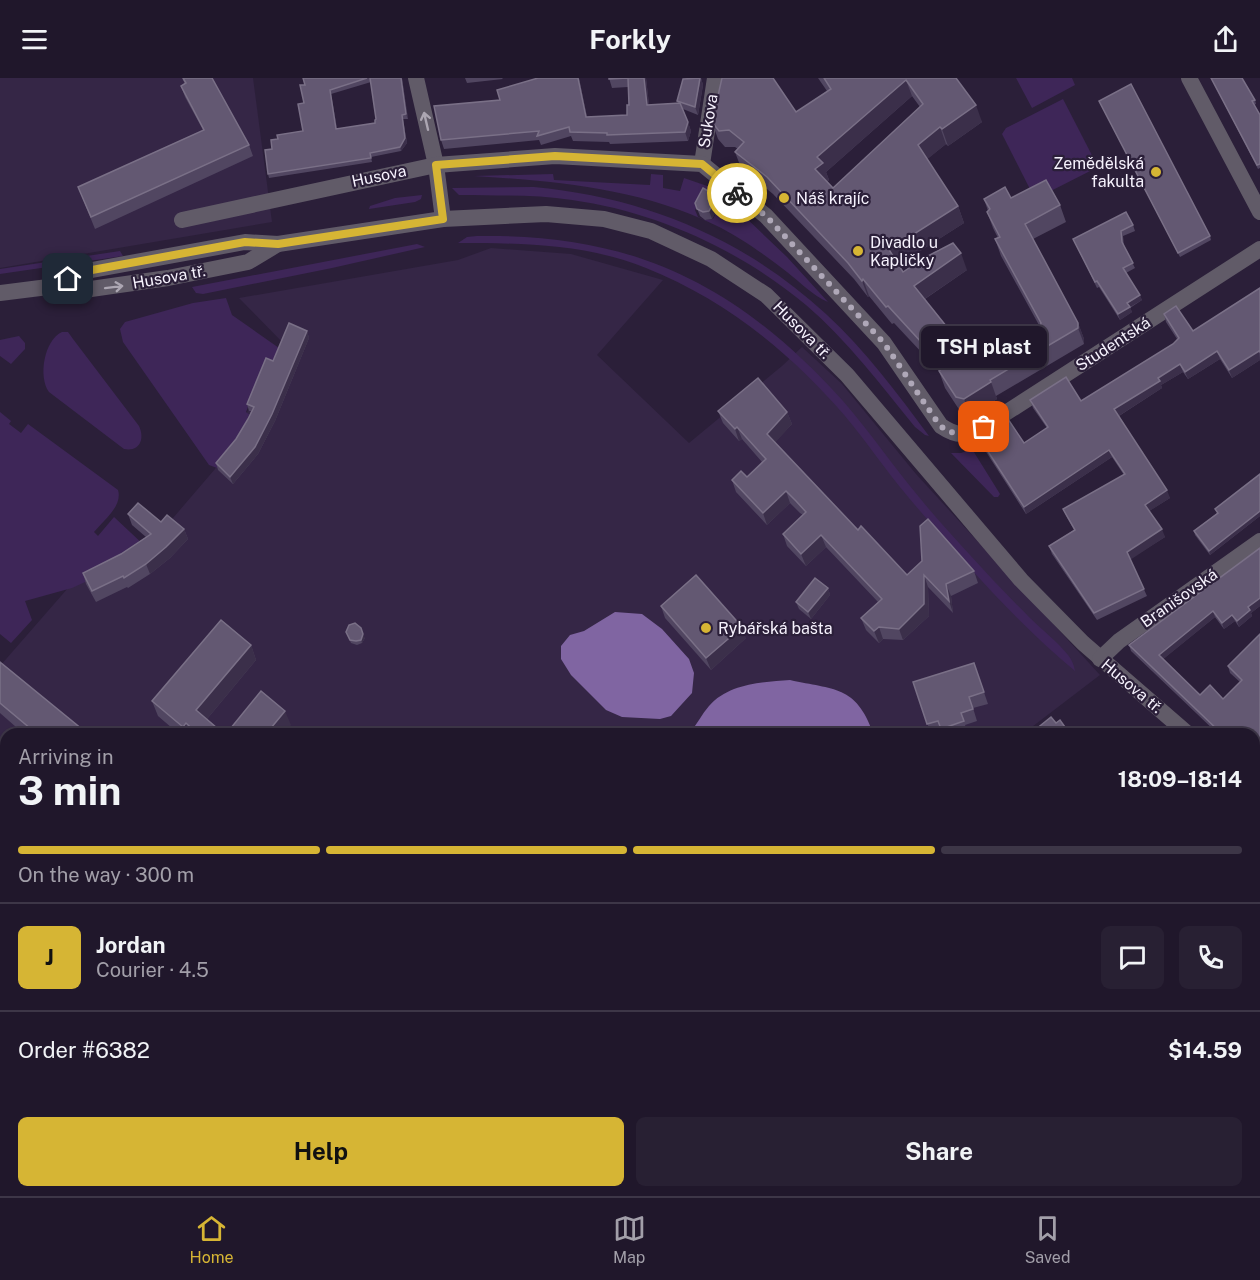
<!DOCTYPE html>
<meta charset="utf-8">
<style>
body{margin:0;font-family:"Public Sans",sans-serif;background:#282033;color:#f1f3f6;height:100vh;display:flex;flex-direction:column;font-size:22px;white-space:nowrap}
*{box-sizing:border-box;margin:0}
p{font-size:20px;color:#a29fa9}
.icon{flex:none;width:33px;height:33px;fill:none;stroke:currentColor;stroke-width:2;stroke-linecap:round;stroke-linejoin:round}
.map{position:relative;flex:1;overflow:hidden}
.drawer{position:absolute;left:0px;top:650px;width:1260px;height:470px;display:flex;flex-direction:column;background:#20172b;border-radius:18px 18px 0 0;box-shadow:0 2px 4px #0004,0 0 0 2px #3d3647}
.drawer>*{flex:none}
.pin{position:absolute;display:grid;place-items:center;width:51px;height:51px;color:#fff;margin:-26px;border-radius:12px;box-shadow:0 3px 9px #0006}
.courier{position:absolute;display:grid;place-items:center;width:60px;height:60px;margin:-30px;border:4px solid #d6b534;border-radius:50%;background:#fff;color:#222;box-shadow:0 2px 8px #0007}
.bubble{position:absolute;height:42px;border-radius:9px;background:#20172b;box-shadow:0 2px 4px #0004,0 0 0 2px #3d3647;font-size:20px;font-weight:700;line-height:42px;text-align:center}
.headline em{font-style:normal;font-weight:700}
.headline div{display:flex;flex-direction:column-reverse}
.headline{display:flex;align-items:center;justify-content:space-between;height:102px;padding:0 18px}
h1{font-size:39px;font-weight:700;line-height:45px}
.bar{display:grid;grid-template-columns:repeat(4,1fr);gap:9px 6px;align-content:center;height:72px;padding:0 18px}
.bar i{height:8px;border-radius:4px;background:#3d3647}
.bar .current{background:#d6b534}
.bar p{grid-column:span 4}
.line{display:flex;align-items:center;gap:15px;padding:0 18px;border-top:2px solid #3d3647}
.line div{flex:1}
.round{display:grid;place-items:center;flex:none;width:63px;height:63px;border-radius:9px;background:#282033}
.action{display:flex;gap:12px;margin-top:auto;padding:12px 18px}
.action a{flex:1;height:69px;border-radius:9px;background:#d6b534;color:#111;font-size:24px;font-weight:700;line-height:69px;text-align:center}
.action a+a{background:#282033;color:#f1f3f6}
header{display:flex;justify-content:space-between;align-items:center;height:78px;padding:0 18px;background:#20172b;font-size:27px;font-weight:700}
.menu{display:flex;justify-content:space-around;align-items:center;height:84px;border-top:2px solid #3d3647;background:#20172b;font-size:16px;color:#a29fa9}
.menu a{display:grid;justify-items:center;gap:3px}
.menu .current{color:#d6b534}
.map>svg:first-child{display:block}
.built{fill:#352646}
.green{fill:#3e2658}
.water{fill:#8065a2}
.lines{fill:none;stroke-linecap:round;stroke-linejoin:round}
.minor{stroke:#615b68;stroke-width:16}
.major{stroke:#9c90ac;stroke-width:18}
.wall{fill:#514661;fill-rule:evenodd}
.shaded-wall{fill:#3b2f4a}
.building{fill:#635872;stroke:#7a7087;stroke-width:1.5;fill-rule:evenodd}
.oneway{stroke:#aca6b2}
.done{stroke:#afa8b8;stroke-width:6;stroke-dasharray:0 10.8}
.route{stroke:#d6b534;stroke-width:8}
.poi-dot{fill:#d6b534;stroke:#2b1f39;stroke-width:2}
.labels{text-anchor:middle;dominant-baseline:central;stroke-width:4.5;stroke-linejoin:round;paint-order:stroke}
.street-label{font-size:16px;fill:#f6f2fd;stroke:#2b1f39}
.poi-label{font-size:16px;fill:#f6f2fd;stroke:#2b1f39;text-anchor:start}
</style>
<header><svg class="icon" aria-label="menu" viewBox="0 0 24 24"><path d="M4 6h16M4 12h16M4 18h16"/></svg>Forkly<svg class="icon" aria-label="share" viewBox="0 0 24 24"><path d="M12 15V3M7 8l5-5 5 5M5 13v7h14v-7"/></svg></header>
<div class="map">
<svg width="1260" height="1118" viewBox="0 0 1260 1118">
<rect width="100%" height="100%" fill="#2b1f39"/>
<g class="built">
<polygon points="0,0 253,0 272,144 0,190"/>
<polygon points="491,170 571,176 663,202 597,277 689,365 782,288 802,269 842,306 916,396 1100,597 1024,655 6,656 6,741 0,735 0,588 68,510 155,461 215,391 285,267 239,220 458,182"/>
<polygon points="395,1113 1099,1113 1099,1118 400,1118"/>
</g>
<g class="green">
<polygon points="1016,0 1072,0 1075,7 1032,30"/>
<polygon points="1063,21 1098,89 1035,121 1002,56 1006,50"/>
<path d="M 553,96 L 554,102 L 650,107 L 651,96 L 663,97 L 663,110 L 680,113 L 684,100 L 713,110 L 709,117 L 705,116 L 695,132 L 698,139 L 705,142 L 713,141 L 721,125 L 718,123 L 721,116 L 787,179 L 828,224 C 812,217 801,205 787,194 C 765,177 740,159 715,147 C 639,110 556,103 474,98 Z"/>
<path d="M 534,109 C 644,119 745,161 826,236 C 865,272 898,316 929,358 L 925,357 L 915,349 C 881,307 847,262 806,227 C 740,172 657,134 572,122 C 534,116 497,118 459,117 L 452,110 Z"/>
<polygon points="422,117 421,121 415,124 369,131 370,128 395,120"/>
<path d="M 477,158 C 634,155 738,207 843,323 C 870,354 893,388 919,419 C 935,439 953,458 970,477 C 989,498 1009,519 1029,539 C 1042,552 1057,563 1068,577 C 1072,582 1074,587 1075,593 C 1016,544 959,479 909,420 C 886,393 867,364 845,338 C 790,274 724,221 646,190 C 587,166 521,165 458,165 L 467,159 Z"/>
<polygon points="417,166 425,169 332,190 203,216 196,215 192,209"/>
<polygon points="120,173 123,178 0,196 0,191"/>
<polygon points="226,220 232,237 279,270 274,286 266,283 246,334 251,338 236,368 217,390 209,387 123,264 120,251 125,244 193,225"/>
<path d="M 62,254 L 68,254 L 73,261 L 139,348 C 145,361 140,374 124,371 L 49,314 C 38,299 44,262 62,254 Z"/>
<polygon points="19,258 25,265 25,271 11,286 0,278 0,262"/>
<path d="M 0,334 L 11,343 L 9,346 L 21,355 L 28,346 L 118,412 C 123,428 103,443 94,454 L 98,458 L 114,439 L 146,469 L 96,499 L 72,510 L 25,523 L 32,542 L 11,565 L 0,556 Z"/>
<polygon points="972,371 1000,416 998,419 994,419 951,375 961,375"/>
</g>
<g class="water">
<polygon points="615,534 642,536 662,551 689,581 694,595 692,615 671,638 660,641 622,639 606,632 571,597 561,581 561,568 570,557 584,553"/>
<path d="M 790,602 C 834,612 856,607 873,655 L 690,655 C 697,646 702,636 709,628 C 729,605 763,604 790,602 Z"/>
<polygon points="0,1038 6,1040 6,1113 211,1113 226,1118 0,1118"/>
</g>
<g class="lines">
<g class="minor">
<polyline points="416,0 436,87 443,141"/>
<polyline points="1189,0 1260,134"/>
<polyline points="702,86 715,0"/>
<path d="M 182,142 L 436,87 L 555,78 L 702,86 L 766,138 L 884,265 L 941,348 C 959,360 965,357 984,349 L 1260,171"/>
<polyline points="56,208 81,194 245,164 278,166 443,141 546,136 604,141 651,153 711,181 766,217 847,297 1021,502 1083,565 1188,656"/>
<polyline points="0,215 56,208 84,212 168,200 248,184 278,166"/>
<polyline points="1100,581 1119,563 1260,463"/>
<polyline points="1254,717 1260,723"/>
<polyline points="1254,755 1260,749"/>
<polyline points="1254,873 1260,887"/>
<polyline points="0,964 6,966"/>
</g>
<g class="major">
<polyline points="0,773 6,779"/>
<polyline points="359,1113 364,1118"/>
</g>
</g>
<g class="wall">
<polygon points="182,0 249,67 253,78 95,151 78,109 203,52 185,19 181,8 185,6"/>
<path d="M 303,0 L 402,0 L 408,41 L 403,41 L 407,65 L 401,73 L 371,79 L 372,84 L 269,100 L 268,96 L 272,71 L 278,61 L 303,53 L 305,7 ZM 371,4 L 376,41 L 375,45 L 337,51 L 331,16 Z"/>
<polygon points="465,0 502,0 503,1 467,5"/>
<polygon points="538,0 579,0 587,39 627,37 629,27 628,9 612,10 609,0 646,0 649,27 678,25 677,23 701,0 703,7 698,37 683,31 691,53 688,63 610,66 609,64 573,63 571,58 541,67 539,62 444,71 441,62 500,22"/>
<path d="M 818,0 L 956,0 L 982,44 L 948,68 L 946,66 L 927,81 L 958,128 L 964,145 L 917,175 L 916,173 L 897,185 L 903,194 L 967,192 L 925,221 L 967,274 L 1014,272 L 1039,256 L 1040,249 L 1001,178 L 995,161 L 998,160 L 993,150 L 987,134 L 988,133 L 984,121 L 1011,120 L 1060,127 L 1066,144 L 1033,161 L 1078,245 L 1084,261 L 1084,266 L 996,318 L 997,321 L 970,338 L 962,336 L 945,310 L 939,293 L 894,245 L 892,246 L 869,218 L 868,219 L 854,201 L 773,116 L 741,90 L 735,74 L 738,71 L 735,69 L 725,69 L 718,61 L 712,44 L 796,34 L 827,13 ZM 912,18 L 920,29 L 833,110 L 827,104 L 829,102 L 826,94 Z"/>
<polygon points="1211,0 1242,0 1255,22 1256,26 1254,27 1260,37 1260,90 1258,91"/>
<polygon points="1099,23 1210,158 1211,162 1180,179"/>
<polygon points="717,118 720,126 712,141 705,142 700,138 695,125"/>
<polygon points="1133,147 1135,153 1123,158 1124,168 1135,190 1126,195 1142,222 1130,230 1132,234 1120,242 1099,209 1097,210 1073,161"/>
<polygon points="1260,210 1260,282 1232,300 1220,281 1188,301 1183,294 1161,307 1162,310 1119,338 1170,420 1149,433 1165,459 1130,481 1147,518 1097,542 1052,476 1049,468 1074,452 1066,438 1063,431 1124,397 1112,379 1026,436 979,363 976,355 1024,365 1047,350 1033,330 1030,322 1081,323 1173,266 1177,261 1166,244 1164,236 1193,253"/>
<polygon points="307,253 309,260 275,343 258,376 233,406 218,392 216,385 236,361 248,341 251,333 249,333 247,326 273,283"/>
<polygon points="718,333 787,334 792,346 775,364 858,452 907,497 974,493 978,505 951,518 953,535 928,509 929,538 903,562 883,561 879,565 866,552 861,540 878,524 826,469 806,488 787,468 783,456 803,437 800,435 790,425 767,447 736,414 732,402 747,399 762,384 742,361 739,363 723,345"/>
<polygon points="1260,396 1260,438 1210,477 1195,457 1194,453 1217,435 1215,431"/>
<polygon points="128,436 161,444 184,451 188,461 170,480 150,496 128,510 127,509 96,524 86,506 83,495 121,476 146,459 132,447"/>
<polygon points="1260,470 1260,528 1251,535 1252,538 1239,549 1235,543 1224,551 1215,539 1163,581 1200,617 1223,621 1240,604 1230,595 1228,588 1260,556 1260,696 1254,690 1254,656 1218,656 1131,573 1129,567"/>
<polygon points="828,510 830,517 811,541 799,531 796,524"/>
<polygon points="661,528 746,560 711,592 665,540"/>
<polygon points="346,554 365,560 362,565 357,567 351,565"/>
<polygon points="251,567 256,582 207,641 224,656 179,656 158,638 152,623"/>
<polygon points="0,584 88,656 24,656 0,635"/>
<polygon points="974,585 988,626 973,630 977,643 965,647 968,655 966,656 943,656 942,654 939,656 931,656 913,604"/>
<polygon points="1260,761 1260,829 1254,820 1254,767"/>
<polygon points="1254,936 1260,951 1260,965 1254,967"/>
<polygon points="856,1113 987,1113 976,1118 859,1118"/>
</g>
<g class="shaded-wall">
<polygon points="401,0 402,0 408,41 406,36"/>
<polygon points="578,0 579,0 589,48 586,39"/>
<polygon points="644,0 646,0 650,35 647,27"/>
<polygon points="701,0 703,7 698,37 695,29"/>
<polygon points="906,2 912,18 826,94 829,102 821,108 815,91 817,79"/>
<polygon points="330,12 331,16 338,55 336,51"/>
<polygon points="976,27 982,44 948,68 942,51"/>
<polygon points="402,37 407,65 401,73 400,69"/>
<polygon points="688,44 691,53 688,63 685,54"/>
<polygon points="940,49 946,66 924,84 918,67"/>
<polygon points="717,118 720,126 712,141 709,133"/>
<polygon points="958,128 964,145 917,175 911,158"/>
<polygon points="910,156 916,173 894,187 888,170"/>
<polygon points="961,175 967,192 920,224 914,208"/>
<polygon points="863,201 869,218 868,219 862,203"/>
<polygon points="1140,217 1142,222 1130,229 1132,234 1120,242 1118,236 1127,225"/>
<polygon points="1078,245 1084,261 1084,266 1078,250"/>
<polygon points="307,253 309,260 275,343 258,376 233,406 230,399"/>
<polygon points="1217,273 1220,281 1188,301 1185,294"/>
<polygon points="1259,273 1260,282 1232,300 1229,292"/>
<polygon points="1180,286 1183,294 1161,307 1162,310 1117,339 1114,331 1158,300"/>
<polygon points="991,304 997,321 970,338 964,321"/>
<polygon points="787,334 792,346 772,368 767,356"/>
<polygon points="737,349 742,361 739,363 735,351"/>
<polygon points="1109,372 1112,379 1026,436 1024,429"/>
<polygon points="1167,412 1170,420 1148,434 1145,427"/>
<polygon points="786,413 790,425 767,447 763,435"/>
<polygon points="1260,433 1260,438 1210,477 1209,473"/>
<polygon points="184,451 188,461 170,480 150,496 146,486"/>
<polygon points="1162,451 1165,459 1130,482 1127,474"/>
<polygon points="821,457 826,469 806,488 801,476"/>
<polygon points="924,497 928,509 929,538 903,562 899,551"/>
<polygon points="946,506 951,518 953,535 949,523"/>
<polygon points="828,510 830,517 811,541 808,534"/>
<polygon points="1260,520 1260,528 1251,535 1252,538 1239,549 1237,543 1248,529"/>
<polygon points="1213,533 1215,539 1161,583 1159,577"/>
<polygon points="1232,537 1235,543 1224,551 1222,545"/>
<polygon points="742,549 746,560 711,592 706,580"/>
<polygon points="879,549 883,561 879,565 874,553"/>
<polygon points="363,556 365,560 362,565 361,562"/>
<polygon points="251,567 256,582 202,647 196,632"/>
<polygon points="285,633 291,647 284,656 266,656"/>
<polygon points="186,645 189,656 185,656 183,649"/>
<polygon points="430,1113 438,1113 433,1118"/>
</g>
<g class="building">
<polygon points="183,0 212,0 249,67 91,139 78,109 204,52 181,8 186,5"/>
<polygon points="303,0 367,0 330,12 336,51 375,45 375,42 376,41 370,0 401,0 406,36 402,37 405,60 400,69 370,75 371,80 268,96 265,72 272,71 271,62 278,61 277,57 303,53 298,26 304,25 300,7 305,7"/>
<polygon points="538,0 578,0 586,39 627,37 627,27 629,27 628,0 609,1 609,0 644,0 647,27 680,25 688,44 685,54 607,57 607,55 570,54 569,49 537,58 539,53 441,62 434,28 500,22 497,12"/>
<polygon points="700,0 695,29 677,23 683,1"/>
<path d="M 722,0 L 773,0 L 796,34 L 831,11 L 824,0 L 956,0 L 976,27 L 942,51 L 940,49 L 918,67 L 958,128 L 911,158 L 910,156 L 888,170 L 903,194 L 924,180 L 953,165 L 961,175 L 914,208 L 967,274 L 971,272 L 973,275 L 1003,255 L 1014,272 L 1039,256 L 1041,245 L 995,161 L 1000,159 L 987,134 L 990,131 L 984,121 L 1005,109 L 1011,120 L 1046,102 L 1060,127 L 1025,146 L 1078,245 L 1078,250 L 990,302 L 991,304 L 964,321 L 956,319 L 939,293 L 944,289 L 888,228 L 886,229 L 863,201 L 862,203 L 848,185 L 767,99 L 735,74 L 744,64 L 729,52 L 719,53 L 712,44 ZM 906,2 L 923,26 L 833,110 L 815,91 L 823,85 L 817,79 Z"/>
<polygon points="1211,0 1242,0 1255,22 1252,23 1260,37 1260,86 1257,87"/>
<polygon points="1131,6 1210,158 1178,175 1099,23"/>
<polygon points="703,110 717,118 709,133 703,134 697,131 695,125"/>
<polygon points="1126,134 1133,147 1121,153 1122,164 1133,185 1123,190 1140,217 1127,225 1130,229 1118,236 1097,203 1095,204 1073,161"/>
<polygon points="1260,210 1260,274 1259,273 1229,292 1217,273 1185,294 1180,286 1158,300 1160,303 1114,331 1167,412 1145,427 1162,451 1127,474 1144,511 1094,535 1049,468 1075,452 1063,431 1125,396 1109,372 1024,429 976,355 1006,338 1024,365 1048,349 1030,322 1066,299 1081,323 1173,266 1179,260 1164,236 1176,228 1193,253"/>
<polygon points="289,245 307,253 272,336 255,369 230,399 216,385 236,361 248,341 254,329 247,326 266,280 273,283"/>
<polygon points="758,300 787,334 767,356 858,452 861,448 907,497 922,483 920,448 928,441 974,493 946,506 949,523 924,497 924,526 899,551 879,549 874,553 861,540 882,521 821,457 801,476 783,456 806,434 796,423 786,413 763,435 732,402 741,393 747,399 766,381 737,349 735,351 718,333"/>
<polygon points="1260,396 1260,433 1209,473 1194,453 1218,435 1215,431"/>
<polygon points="138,425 161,444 167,437 184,451 166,469 146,486 124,500 123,498 92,513 83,495 121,476 151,456 128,436"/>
<polygon points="1260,470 1260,520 1248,529 1250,532 1237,543 1232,537 1222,545 1213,533 1159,577 1200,617 1210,607 1223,621 1242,602 1228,588 1260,556 1260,692 1254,686 1254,656 1222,656 1129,567"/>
<polygon points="696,497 742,549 706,580 661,528"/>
<polygon points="815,500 828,510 808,534 796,524"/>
<polygon points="221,542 251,567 196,632 224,656 198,656 186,645 183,649 152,623"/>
<polygon points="355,545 361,550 363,556 361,562 356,563 350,562 346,554 349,547"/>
<polygon points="0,584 88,656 37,656 0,625"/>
<polygon points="974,585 984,614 969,619 973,631 961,635 964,643 941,651 938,643 927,646 913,604"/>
<polygon points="261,613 285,633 266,656 226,656"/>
<polygon points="1051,639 1056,645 1060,642 1070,656 1030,656"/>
<polygon points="1260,761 1260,826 1254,817 1254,767"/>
<polygon points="1254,936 1260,951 1260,957 1254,959"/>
<polygon points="1260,1066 1260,1118 1168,1118 1167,1113 1254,1113 1254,1068"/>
<polygon points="859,1113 948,1113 937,1118 861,1118"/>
</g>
<defs><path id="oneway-shaft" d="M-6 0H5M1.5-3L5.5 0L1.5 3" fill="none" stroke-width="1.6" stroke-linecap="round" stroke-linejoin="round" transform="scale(1.5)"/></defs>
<g class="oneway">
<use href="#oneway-shaft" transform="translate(426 43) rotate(-103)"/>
<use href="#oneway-shaft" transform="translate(114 209) rotate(-7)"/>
</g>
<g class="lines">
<path class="done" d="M 737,115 L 766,138 L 884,265 L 940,348 C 959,360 965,357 984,349"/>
<polyline class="route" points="68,201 81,194 245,164 278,166 443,141 436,87 555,78 702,86 737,115"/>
</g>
<g class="poi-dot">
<circle cx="1156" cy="94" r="6"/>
<circle cx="784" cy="120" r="6"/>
<circle cx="858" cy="173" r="6"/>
<circle cx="706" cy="550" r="6"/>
</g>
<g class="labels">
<g class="street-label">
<text transform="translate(708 43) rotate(-81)">Sukova</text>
<text transform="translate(379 98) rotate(-12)">Husova</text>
<text transform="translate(169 199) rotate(-10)">Husova tř.</text>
<text transform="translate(802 252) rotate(45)">Husova tř.</text>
<text transform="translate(1113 266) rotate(-33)">Studentská</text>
<text transform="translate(1179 520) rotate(-35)">Branišovská</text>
<text transform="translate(1132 608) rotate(40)">Husova tř.</text>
</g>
<g class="poi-label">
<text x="1144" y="85" text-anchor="end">Zemědělská<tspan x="1144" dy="18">fakulta</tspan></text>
<text x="796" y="120">Náš krajíc</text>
<text x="870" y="164">Divadlo u<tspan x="870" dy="18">Kapličky</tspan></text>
<text x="718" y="550">Rybářská bašta</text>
</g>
</g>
</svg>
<div class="pin" style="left:984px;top:349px;background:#ea580c"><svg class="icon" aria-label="bag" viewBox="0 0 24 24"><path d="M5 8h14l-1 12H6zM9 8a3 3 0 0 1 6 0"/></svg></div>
<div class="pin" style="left:68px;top:201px;background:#1f2937"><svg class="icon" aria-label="home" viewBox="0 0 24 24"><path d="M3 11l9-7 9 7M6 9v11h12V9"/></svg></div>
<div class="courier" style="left:737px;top:115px"><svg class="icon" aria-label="bike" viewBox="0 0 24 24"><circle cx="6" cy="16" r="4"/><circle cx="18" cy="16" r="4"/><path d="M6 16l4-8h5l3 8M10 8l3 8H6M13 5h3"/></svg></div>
<div class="bubble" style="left:921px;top:248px;width:126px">TSH plast</div>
<section class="drawer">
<div class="headline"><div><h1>3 min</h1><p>Arriving in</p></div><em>18:09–18:14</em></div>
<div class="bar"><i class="current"></i><i class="current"></i><i class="current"></i><i></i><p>On the way · 300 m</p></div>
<div class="line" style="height:108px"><b class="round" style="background:#d6b534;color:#111">J</b><div><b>Jordan</b><p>Courier · 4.5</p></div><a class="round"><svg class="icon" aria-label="chat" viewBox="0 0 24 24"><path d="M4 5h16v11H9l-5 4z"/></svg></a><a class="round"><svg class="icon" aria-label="phone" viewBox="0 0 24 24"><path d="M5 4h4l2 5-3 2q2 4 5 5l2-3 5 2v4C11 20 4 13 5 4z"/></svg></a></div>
<div class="line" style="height:78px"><div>Order #6382</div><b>$14.59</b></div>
<div class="action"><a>Help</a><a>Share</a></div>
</section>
</div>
<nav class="menu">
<a class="current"><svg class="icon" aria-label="home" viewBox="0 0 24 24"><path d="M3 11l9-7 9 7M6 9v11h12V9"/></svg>Home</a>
<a><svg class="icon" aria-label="map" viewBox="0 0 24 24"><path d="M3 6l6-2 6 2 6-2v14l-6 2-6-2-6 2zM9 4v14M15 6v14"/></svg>Map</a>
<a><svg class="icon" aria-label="saved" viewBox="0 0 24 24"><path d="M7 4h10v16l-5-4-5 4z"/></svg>Saved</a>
</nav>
